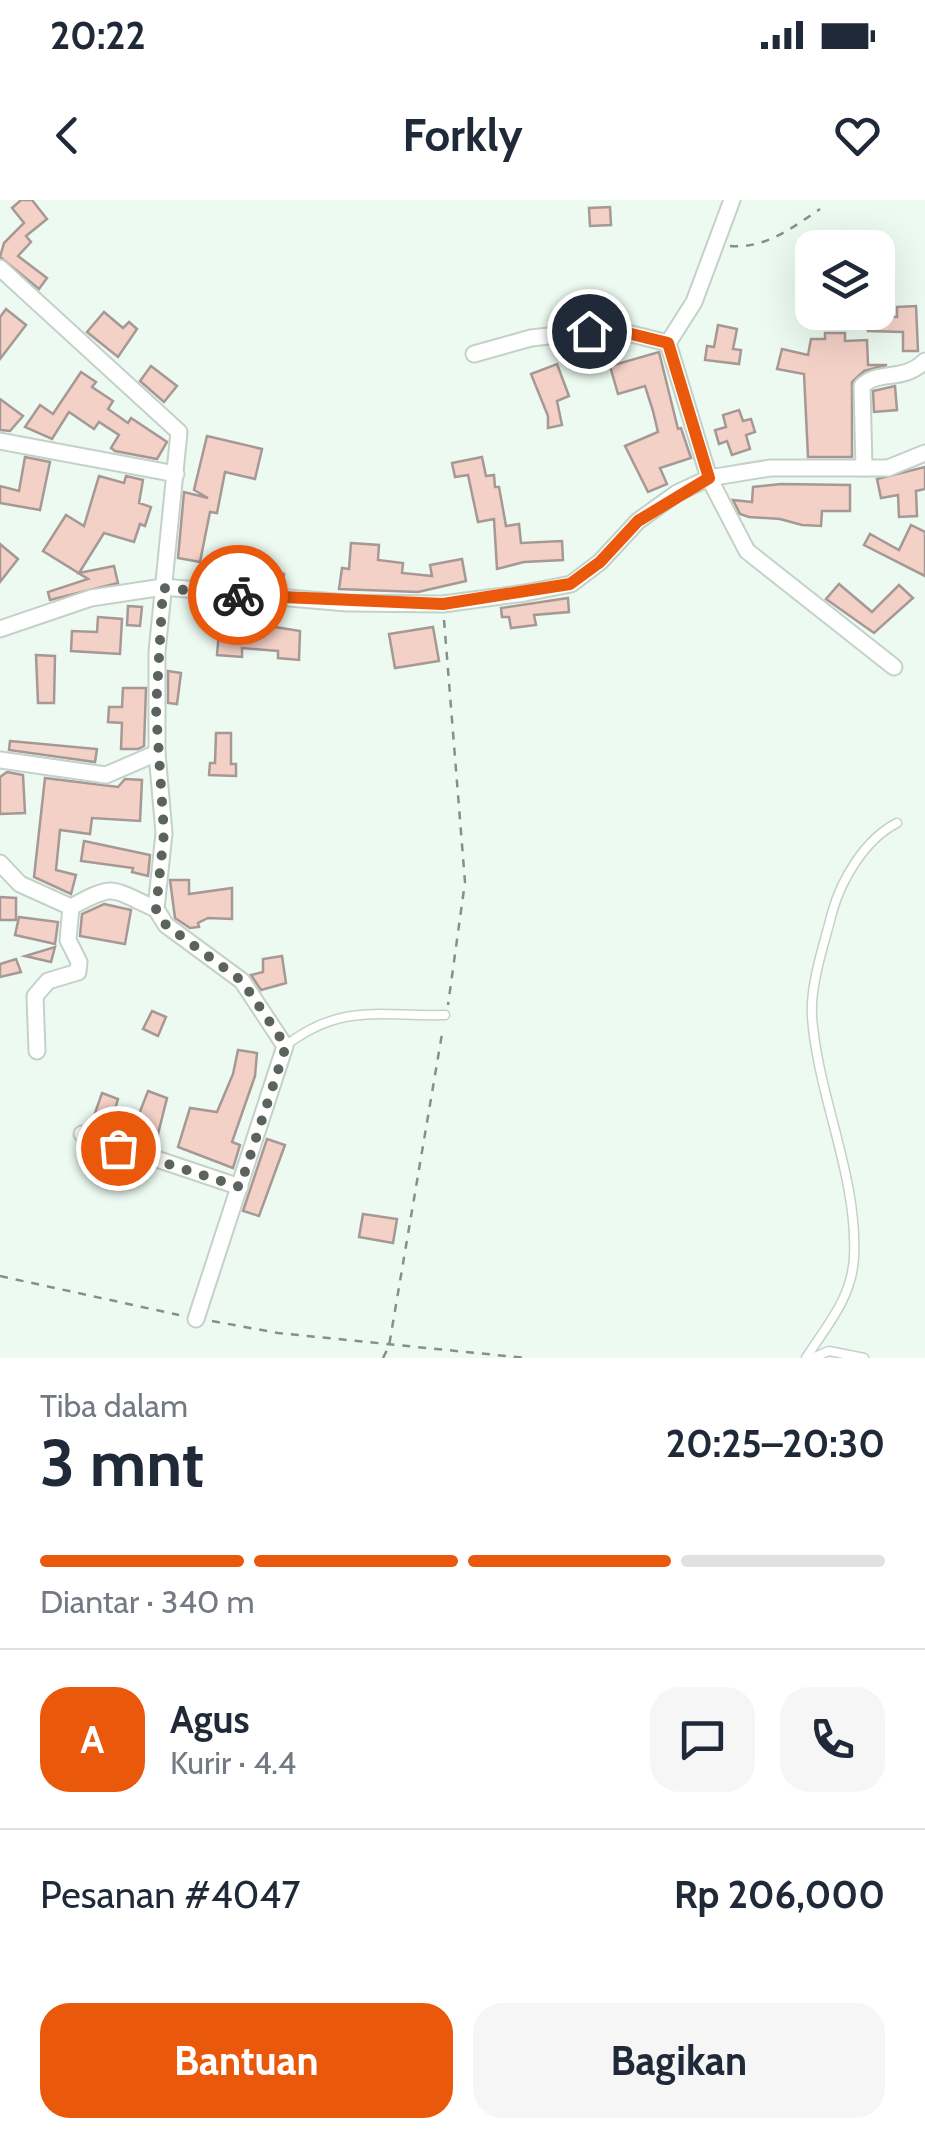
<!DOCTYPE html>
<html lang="id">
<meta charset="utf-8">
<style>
body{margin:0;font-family:Cabin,sans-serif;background:#f6f6f7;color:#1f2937;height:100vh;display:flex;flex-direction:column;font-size:38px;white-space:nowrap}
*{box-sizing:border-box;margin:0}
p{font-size:32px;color:#747a83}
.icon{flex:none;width:55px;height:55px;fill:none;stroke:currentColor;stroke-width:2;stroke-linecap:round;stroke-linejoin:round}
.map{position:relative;height:1158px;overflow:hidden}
.drawer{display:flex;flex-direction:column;background:#fff;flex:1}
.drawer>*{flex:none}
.controls{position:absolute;left:795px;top:30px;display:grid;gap:20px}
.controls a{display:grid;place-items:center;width:100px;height:100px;border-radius:20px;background:#fff;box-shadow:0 10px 40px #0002;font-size:50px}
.pin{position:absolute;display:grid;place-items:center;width:85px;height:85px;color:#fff;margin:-42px;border:5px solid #fff;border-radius:50%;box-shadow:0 2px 10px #0007}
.courier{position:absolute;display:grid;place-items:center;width:100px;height:100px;margin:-50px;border:8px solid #ea580c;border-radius:50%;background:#fff;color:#222;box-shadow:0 2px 12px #0007}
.head em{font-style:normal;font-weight:800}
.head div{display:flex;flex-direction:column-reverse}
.head{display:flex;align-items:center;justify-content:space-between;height:170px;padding:0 40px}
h1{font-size:65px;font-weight:800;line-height:75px}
.bar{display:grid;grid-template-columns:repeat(4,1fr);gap:15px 10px;align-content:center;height:120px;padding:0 40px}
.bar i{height:12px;border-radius:8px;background:#e0e1e3}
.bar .active{background:#ea580c}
.bar p{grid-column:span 4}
.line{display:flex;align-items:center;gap:25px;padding:0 40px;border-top:2px solid #e0e1e3}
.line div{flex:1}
.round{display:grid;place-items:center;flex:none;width:105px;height:105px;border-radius:30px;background:#f6f6f7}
.primary-button{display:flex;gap:20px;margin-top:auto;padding:20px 40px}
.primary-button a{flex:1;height:115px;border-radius:30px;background:#ea580c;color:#fff;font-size:40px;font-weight:800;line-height:115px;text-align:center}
.primary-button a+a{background:#f6f6f7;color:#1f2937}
.status{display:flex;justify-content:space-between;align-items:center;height:70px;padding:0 50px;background:#fff;direction:ltr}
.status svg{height:28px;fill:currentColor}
header{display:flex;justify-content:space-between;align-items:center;height:130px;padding:0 40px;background:#fff;font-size:45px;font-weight:800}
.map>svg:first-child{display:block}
.building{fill:#f3d1c7;stroke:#a69894;stroke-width:2.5}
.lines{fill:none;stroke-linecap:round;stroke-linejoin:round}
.service-casing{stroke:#c4d1c8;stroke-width:11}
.minor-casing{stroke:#c4d1c8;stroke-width:19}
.path{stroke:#869089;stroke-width:2.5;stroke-dasharray:8 8;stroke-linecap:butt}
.service{stroke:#fff;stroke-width:8}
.minor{stroke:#fff;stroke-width:15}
.done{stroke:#5b635d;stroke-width:10;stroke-dasharray:0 18}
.route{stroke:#ea580c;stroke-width:12}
</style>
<div class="status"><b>20:22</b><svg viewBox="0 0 49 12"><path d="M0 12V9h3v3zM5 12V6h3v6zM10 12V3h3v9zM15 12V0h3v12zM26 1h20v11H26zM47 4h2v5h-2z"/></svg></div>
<header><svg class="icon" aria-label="back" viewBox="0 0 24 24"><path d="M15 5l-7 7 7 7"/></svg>Forkly<svg class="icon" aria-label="heart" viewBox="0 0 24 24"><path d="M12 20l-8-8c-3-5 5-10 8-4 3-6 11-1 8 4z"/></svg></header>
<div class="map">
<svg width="925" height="1158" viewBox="0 0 925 1158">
<rect width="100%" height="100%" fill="#ecfaf1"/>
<g class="building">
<polygon points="21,0 32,0 47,19 26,36 31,42 18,56 47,78 39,89 0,57 4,43 24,23 12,8"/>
<polygon points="610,7 611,25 590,26 589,8"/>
<polygon points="916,106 918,151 903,151 903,132 868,131 868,116 897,117 897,107"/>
<polygon points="6,109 26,125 0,159 0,117"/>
<polygon points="104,112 123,128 129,122 137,129 118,157 87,132"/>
<polygon points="718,125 737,129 733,149 741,150 739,164 705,160 707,146 714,147"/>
<polygon points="825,133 845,133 845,141 867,140 868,165 887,165 864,171 852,182 852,257 808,257 804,174 777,169 782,149 808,155 811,139 825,139"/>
<polygon points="659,152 678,229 681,228 691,258 660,268 667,284 648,292 625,246 658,232 653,211 645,186 618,194 610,166"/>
<polygon points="557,164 569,196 557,201 562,225 548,228 548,216 531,174"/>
<polygon points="151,166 177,186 164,202 140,181"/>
<polygon points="81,172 96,182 92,187 113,201 108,209 128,223 131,218 167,242 157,259 115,251 111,248 119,235 99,222 94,229 69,212 52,239 25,227 40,205 53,214"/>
<polygon points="895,186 897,210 874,212 873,191"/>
<polygon points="0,199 23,216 10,231 0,230"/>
<polygon points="739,210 743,221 751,219 755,232 746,235 750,249 732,255 727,241 719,244 715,230 726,227 723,215"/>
<polygon points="207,236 262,249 255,279 225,272 217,313 210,312 200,362 178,358 184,292 208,298 194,290"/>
<polygon points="25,257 50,262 40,310 0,303 0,286 19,291"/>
<polygon points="482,257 486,276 494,275 495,287 499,287 506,326 519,324 521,343 562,341 563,360 524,362 497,369 494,319 478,322 468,275 455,277 452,263"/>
<polygon points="925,267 925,289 916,291 917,316 899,317 898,295 881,298 877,279"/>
<polygon points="99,276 124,283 126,276 143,280 139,303 151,307 145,326 140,324 134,342 104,333 79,373 114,366 118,383 50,400 48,392 88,379 43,351 66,315 84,326"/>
<polygon points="781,284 850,285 850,311 822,311 821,326 802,325 780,319 749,317 740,314 733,300 752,302 753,287"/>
<polygon points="911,325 925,332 925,376 864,345 870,334 899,350"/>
<polygon points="351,343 379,345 378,360 403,363 402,373 432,376 430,365 462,359 466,381 418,392 339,389 342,368 349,369"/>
<polygon points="0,344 18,359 0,382"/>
<polygon points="244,371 284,374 283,386 243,383"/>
<polygon points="839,384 872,412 899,385 913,398 874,433 826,399"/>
<polygon points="568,398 569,412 534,415 536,425 511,428 509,417 502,417 501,408"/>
<polygon points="128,406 142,407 140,426 127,425"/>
<polygon points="232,409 251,410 250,423 300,431 299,460 278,458 278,451 242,448 242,457 217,455 219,432 231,432"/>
<polygon points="98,417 122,419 120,454 71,451 72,431 97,432"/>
<polygon points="433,427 439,461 395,468 389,434"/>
<polygon points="36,455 55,456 54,503 38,503"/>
<polygon points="168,471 181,473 177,504 168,503"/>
<polygon points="123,488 146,488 144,546 138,549 121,549 122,523 108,522 109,507 122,507"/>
<polygon points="216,533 231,533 231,564 236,564 236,576 209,575 210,563 215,563"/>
<polygon points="10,541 97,549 95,562 9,550"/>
<polygon points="7,572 23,575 25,613 0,614 0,577"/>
<polygon points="45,578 118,587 125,579 142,580 140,621 92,618 90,634 60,630 56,670 76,675 71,694 34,677"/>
<polygon points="84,641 150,655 148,676 132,672 133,668 81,661"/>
<polygon points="170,680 189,680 189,694 232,688 232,719 208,718 198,723 199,727 190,728 175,718"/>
<polygon points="0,697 16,698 16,720 0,720"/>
<polygon points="104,704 131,710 125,744 80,736 82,714"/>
<polygon points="19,717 58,722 55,744 15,735"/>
<polygon points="55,747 51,762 25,756"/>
<polygon points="282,756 286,783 261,790 251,775 263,772 263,759"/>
<polygon points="16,759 21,772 0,777 0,764"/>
<polygon points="152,811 166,817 158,836 143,829"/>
<polygon points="238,850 257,853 255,876 232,942 240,945 233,968 178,947 190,908 217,912 233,874"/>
<polygon points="148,891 167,898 156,942 132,932"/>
<polygon points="102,893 118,899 112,919 95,913"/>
<polygon points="267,939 285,945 259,1016 243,1011"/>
<polygon points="363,1014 397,1019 393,1043 359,1037"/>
</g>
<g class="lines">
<defs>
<g id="service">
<path d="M 285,846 C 342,802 380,817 445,815"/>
<path d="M 806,1158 C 827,1125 852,1098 854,1057 C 858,977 818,897 812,817 C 810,784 824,745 832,713 C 841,680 865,639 897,623"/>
<polyline points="812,1158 829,1151 864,1158"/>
</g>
<g id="minor">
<polyline points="732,0 694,102 668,143 709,278 747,351 894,467"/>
<polyline points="0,68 179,232 157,452 157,553 164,633 156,709 166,725 242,781 285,846 196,1119"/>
<polyline points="474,154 531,138 611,129 668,143"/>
<polyline points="0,241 176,274"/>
<path d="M 864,268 L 862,186 C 879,169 902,183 925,161"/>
<polyline points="0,429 91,398 163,387 347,403 443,404 525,393 571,384 600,362 638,321 677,293 709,278 770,268 888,268 925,253"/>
<polyline points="0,560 106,575 157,553"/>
<path d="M 0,663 L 20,684 L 71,707 C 116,683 109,688 156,709"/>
<polyline points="37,851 35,796 48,781 78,772 79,762 68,740 71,707"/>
<polyline points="82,934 240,987"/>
</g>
</defs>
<use href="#service" class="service-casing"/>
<use href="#minor" class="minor-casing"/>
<g class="path">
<path d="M 730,46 C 765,49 792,28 820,9"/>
<polyline points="444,420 465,682 448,805"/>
<polyline points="0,1076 179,1115"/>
<polyline points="212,1121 278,1133 526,1158"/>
<polyline points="383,1158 389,1146 443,828"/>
</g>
<use href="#service" class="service"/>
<use href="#minor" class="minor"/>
</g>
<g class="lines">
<polyline class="done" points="118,948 240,987 286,846 242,781 166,725 156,709 164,633 156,509 163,388 238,395"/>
<polyline class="route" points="238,395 443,404 570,384 600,362 638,321 709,278 668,143 611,129 589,131"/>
</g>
</svg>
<div class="controls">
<a><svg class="icon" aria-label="layers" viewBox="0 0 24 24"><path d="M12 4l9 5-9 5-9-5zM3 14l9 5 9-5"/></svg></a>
</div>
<div class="pin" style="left:118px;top:948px;background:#ea580c"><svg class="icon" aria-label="bag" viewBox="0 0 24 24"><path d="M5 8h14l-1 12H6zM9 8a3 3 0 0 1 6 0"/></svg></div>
<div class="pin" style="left:589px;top:131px;background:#1f2937"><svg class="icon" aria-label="home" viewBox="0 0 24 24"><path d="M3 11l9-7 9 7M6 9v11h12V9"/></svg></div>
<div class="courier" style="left:238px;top:395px"><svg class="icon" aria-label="bike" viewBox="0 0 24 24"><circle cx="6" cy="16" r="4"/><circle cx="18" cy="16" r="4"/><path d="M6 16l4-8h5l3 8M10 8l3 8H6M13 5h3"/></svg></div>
</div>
<section class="drawer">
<div class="head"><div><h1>3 mnt</h1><p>Tiba dalam</p></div><em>20:25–20:30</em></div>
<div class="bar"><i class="active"></i><i class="active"></i><i class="active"></i><i></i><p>Diantar · 340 m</p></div>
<div class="line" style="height:180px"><b class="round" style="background:#ea580c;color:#fff">A</b><div><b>Agus</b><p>Kurir · 4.4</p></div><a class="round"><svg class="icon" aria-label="chat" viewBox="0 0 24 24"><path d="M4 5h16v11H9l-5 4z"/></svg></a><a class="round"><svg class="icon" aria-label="phone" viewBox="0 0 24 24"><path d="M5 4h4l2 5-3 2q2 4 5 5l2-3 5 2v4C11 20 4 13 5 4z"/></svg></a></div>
<div class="line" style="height:130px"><div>Pesanan #4047</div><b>Rp 206,000</b></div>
<div class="primary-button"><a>Bantuan</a><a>Bagikan</a></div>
</section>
